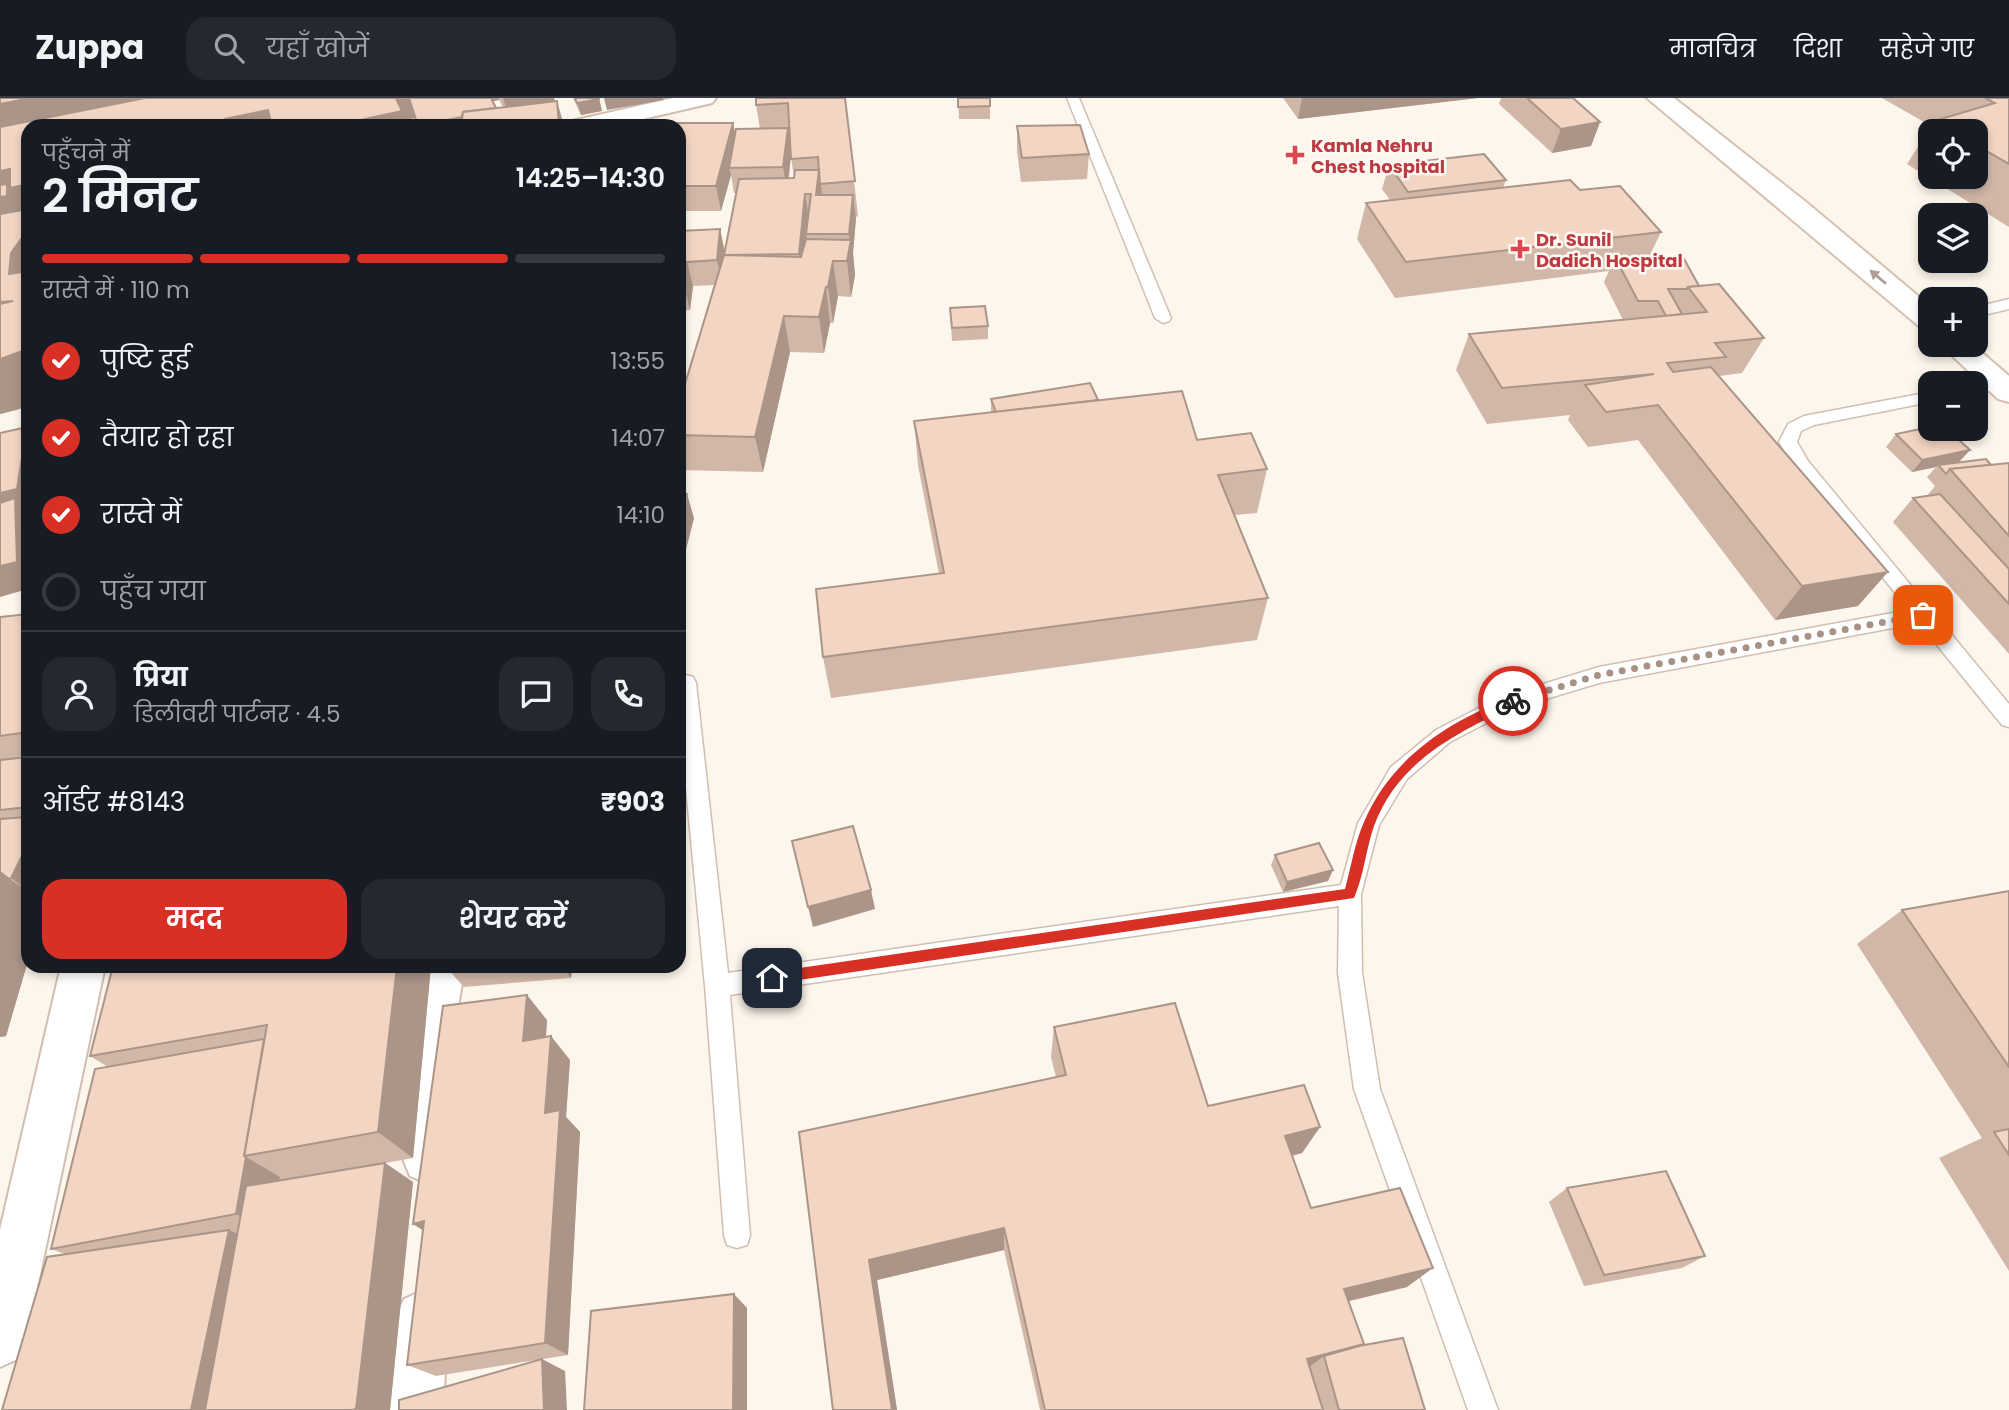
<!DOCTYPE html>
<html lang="hi">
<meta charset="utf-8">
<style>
body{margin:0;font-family:Poppins,"Noto Sans Devanagari",sans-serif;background:#242831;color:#f1f3f6;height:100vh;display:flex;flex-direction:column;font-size:26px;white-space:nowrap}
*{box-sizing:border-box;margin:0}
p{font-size:23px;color:#9ea1a6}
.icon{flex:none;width:38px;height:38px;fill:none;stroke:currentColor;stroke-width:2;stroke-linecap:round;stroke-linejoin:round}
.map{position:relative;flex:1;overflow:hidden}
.sheet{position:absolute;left:21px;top:21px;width:665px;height:854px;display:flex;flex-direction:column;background:#171b24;border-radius:21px;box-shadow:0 4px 10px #0003}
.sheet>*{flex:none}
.buttons{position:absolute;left:1918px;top:21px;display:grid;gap:14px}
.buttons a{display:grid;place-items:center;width:70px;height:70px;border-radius:14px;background:#171b24;box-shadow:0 4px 10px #0003;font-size:35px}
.pin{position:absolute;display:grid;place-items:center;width:60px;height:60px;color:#fff;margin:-30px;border-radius:14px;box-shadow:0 4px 10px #0006}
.courier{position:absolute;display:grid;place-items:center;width:70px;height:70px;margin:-35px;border:5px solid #d93025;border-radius:50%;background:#fff;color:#222;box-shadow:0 2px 9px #0007}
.head em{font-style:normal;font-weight:600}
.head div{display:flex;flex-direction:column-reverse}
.head{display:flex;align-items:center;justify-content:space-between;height:119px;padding:0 21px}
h1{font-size:46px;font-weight:600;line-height:52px}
.bar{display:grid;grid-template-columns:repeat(4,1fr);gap:10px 7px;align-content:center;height:84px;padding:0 21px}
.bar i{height:9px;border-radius:5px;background:#363941}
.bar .active{background:#d93025}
.bar p{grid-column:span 4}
.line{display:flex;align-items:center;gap:18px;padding:0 21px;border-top:2px solid #363941}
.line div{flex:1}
.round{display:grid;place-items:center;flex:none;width:74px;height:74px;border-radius:21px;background:#242831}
ol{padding:0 21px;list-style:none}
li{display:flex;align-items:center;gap:21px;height:77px}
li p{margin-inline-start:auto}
li .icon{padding:7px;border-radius:50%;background:#d93025;color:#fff;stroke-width:4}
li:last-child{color:#9ea1a6}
li i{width:38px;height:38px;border:4px solid #363941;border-radius:50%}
.primary-button{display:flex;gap:14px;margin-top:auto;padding:14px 21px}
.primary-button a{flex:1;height:80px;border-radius:21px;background:#d93025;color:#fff;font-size:28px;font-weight:600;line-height:80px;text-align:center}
.primary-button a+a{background:#242831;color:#f1f3f6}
header{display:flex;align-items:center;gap:42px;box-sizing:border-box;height:98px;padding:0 35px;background:#171b24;border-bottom:2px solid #363941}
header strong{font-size:33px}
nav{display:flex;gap:38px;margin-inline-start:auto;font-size:24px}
.search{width:490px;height:63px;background:#242831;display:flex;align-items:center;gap:18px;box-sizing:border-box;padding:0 24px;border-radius:21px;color:#9ea1a6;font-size:26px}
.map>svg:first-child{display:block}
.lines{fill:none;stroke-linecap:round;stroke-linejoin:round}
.lane-casing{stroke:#d1beb0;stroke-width:3}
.street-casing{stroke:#d1beb0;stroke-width:4}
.secondary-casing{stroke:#d6c0b0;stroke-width:4}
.lane{fill:#fff;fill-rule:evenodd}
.street{fill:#fff;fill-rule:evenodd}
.secondary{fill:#fff;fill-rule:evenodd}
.wall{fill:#d1b7a8;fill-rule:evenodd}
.shaded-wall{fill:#aa9588}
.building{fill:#f3d5c3;stroke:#aa9588;stroke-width:2}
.oneway{fill:#af9d94}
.route{fill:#d93025}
.done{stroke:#a89285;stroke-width:7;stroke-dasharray:0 12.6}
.health-dot{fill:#e0444e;stroke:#fffaf3;stroke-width:2.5}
.labels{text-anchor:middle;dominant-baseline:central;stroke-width:5;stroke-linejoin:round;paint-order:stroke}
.far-health-label{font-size:18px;font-weight:bold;fill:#be3a42;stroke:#fffaf3;text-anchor:start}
</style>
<header>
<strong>Zuppa</strong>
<div class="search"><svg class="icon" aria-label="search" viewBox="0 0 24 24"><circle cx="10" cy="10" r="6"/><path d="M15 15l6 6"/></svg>यहाँ खोजें</div>
<nav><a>मानचित्र</a><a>दिशा</a><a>सहेजे गए</a></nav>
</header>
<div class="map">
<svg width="2009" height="1312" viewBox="0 0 2009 1312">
<rect width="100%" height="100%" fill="#fdf6ec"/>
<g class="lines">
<defs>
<g id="lane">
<polygon points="1067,0 1079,0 1171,220 1169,223 1163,225 1155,220"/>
<polygon points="2009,201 2009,211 1976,219 1976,209"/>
<polygon points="2000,281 2008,286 2006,290 1976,295 1974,285"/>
<polygon points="1930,294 1930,304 1814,327 1801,333 1797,344 1808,363 2009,606 2009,629 2002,627 1919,525 1599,585 1513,611 1450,644 1407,681 1379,727 1361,796 1362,875 1380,991 1498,1312 1468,1312 1354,991 1338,875 1339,808 730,897 750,1137 747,1147 737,1150 727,1147 724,1137 705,888 679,617 679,579 686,577 693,579 696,585 728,875 1341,787 1358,725 1391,669 1436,632 1500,599 1599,569 1909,512 1795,371 1779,344 1788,326 1804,318"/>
</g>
<g id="street">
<polygon points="673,0 716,0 712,5 613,28 569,28 572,23"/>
<polygon points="61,868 105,868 26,1243 18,1261 0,1269 0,1132"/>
<polygon points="421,868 465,868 453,938 451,1061 444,1078 427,1085 410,1078 403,1061 409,938"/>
<polygon points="422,1193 440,1201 448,1219 443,1312 389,1312 396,1219 404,1201"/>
</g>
<g id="secondary">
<polygon points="1647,0 1674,0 1806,104 1930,208 1930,232 1920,229"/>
<polygon points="1941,247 1973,247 2009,278 2009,304 1998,301"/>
</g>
</defs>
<use href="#lane" class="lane-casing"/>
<use href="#street" class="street-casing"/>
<use href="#secondary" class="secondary-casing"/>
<use href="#lane" class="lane"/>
<use href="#street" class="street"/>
<use href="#secondary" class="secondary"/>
</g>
<g class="wall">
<path d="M 0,0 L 554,0 L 555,3 L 418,28 L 416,20 L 405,22 L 28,28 L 28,308 L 16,312 L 0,316 ZM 499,2 L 503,9 L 496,10 L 493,3 Z"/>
<polygon points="573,0 599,0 602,13 581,17"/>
<path d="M 845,0 L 858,118 L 856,119 L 853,155 L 855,177 L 851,199 L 838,198 L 833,225 L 830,225 L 824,255 L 790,254 L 763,374 L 679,372 L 679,286 L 685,286 L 714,187 L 693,188 L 690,212 L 679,213 L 679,28 L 733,25 L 735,35 L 760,31 L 756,7 ZM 791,59 L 794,79 L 789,80 ZM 731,77 L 734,95 L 736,95 L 725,155 L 720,131 L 685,133 L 686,128 L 683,113 L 721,113 Z"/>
<polygon points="958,0 990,8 990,21 959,21"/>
<polygon points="1283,0 1478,0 1298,21"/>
<polygon points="1501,0 1573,0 1600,24 1591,48 1552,55 1499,6"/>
<path d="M 1882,0 L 2009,0 L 2009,129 L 1907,66 L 1931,28 ZM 1930,33 L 1976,33 L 1976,79 L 1930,79 Z"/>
<polygon points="1017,28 1089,56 1087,81 1021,84 1017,53"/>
<polygon points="1389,67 1506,82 1503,90 1580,92 1661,134 1649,159 1699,188 1764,240 1742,275 1719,278 1858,508 1775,522 1638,342 1588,349 1568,322 1570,317 1487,326 1456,272 1469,236 1623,222 1604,184 1609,173 1395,200 1357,141 1366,105 1390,102 1382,91"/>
<polygon points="950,210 988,228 988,241 952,243"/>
<polygon points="991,301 1098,302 1267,371 1257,415 1235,417 1268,500 1257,542 831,600 823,559 939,476 918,367 914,323 991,315"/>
<polygon points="1896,336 1970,352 1959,364 1991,367 2009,365 2009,556 1893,424 1913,400 1927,398 1935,388 1927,379 1936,369 1912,374 1886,349"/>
<polygon points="679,395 694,420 684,459 679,459"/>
<polygon points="28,516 28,863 6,938 0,939 0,519"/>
<polygon points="1275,757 1328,783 1283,794 1271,767"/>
<polygon points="2009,793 2009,1173 1939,1060 1982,1040 1857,846 1902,812"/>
<polygon points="431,868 413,1060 385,1065 413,1084 390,1312 2,1312 65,1156 51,1151 108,969 90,958"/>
<polygon points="445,868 572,868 571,880 464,889"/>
<polygon points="547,922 546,939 570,962 566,1019 580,1034 568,1257 436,1278 407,1267 423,1132 413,1126"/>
<polygon points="1054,929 1208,1008 1320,1029 1302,1055 1292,1058 1311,1110 1407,1189 1349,1203 1361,1248 1425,1312 1040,1312 1004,1152 877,1182 897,1312 833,1312 799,1034 1056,979 1051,959"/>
<polygon points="1567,1090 1705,1158 1682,1170 1584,1188 1549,1104"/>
</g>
<g class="shaded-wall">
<polygon points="0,0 288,0 0,55"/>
<polygon points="387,0 499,0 499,2 405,22 408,28 333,28"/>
<polygon points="503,0 554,0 556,8 512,28"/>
<polygon points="604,0 663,0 664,2 607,12"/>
<polygon points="1302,0 1478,0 1298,21"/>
<polygon points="599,1 602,13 581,17 577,5"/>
<polygon points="557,3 564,28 559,28"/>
<polygon points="268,12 276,28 227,28 225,21"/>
<polygon points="496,12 502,28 422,28"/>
<polygon points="1600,24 1591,48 1552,55 1561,31"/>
<polygon points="733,25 738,49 729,70 731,77 721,113 716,88"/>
<polygon points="788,30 791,55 787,94 783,69"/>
<polygon points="10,71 28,86 28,201 9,176 0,140 0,73"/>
<polygon points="819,72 822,96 819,121 816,97"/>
<polygon points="805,96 809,121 806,136 807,142 803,180 799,156"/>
<polygon points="853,97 856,121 853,155 855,177 851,199 847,163 850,146 849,136"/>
<polygon points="681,104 686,128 680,157 679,153 679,111"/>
<polygon points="720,131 725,156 722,187 717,162"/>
<polygon points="833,163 838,198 833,225 828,189"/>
<polygon points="687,164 693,188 690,212 684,188"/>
<polygon points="826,189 830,225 824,255 819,219"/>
<polygon points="784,218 790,254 763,374 755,339"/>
<polygon points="28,251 28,308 16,312 0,316 0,261"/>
<polygon points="27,329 28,331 28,491 0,499 0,395"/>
<polygon points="1970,352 1959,364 1938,367 1936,369 1912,374 1922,362"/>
<polygon points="687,396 694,420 684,459 679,444 679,424"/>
<polygon points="1888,474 1858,508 1775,522 1802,488"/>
<polygon points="28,746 28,793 11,780"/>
<polygon points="1333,772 1328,783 1283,794 1287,784"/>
<polygon points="0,774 28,794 28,863 6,938 0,939"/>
<polygon points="871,792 875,811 813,829 808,809"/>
<polygon points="397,868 431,868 413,1060 378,1034"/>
<polygon points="563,868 572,868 571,880"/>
<polygon points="527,897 547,922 544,966 523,943"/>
<polygon points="551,938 570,962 566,1019 580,1034 568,1257 545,1245 545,1015"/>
<polygon points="1320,1029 1302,1055 1269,1063 1285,1038"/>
<polygon points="246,1059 280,1079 272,1134 236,1116"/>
<polygon points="385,1065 413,1084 390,1312 359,1312 356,1311"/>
<polygon points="424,1123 441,1143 413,1126"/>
<polygon points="1004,1130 1004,1152 877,1182 897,1312 892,1312 869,1162"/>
<polygon points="229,1132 266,1149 234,1312 191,1312"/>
<polygon points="1433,1170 1407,1189 1324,1209 1344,1191"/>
<polygon points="734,1196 747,1210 747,1312 733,1312"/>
<polygon points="1364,1246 1342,1261 1324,1258 1308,1270 1307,1261"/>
<polygon points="542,1261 565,1273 567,1312 544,1312"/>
</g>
<g class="building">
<polygon points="0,0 31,0 0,6"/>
<polygon points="145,0 396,0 402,13 333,28 272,28 268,12 225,21 227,28 28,28 28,86 10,90 10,71 0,73 0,29"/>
<polygon points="409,0 491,0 496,10 463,14 462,19 418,28"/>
<polygon points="575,0 599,0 599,1 577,5"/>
<polygon points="756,0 845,0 855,83 820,86 818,59 791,61 788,5 756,7"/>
<polygon points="958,0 990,0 990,8 958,9"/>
<polygon points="1527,0 1573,0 1600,24 1561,31"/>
<polygon points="1985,0 2009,0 2009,66 1976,47 1976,33 1952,33 1934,23 1995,5"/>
<polygon points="557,3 559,28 415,28 462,22 463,14"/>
<polygon points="620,23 671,23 669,28 618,28"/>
<polygon points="678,25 733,25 716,88 679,88 679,28 677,28"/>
<polygon points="1080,27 1089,56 1022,60 1017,28"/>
<polygon points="788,30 783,69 729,70 736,31"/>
<polygon points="1484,56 1506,82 1408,94 1389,67"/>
<polygon points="795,72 819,72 816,97 853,97 849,136 806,136 811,96 805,96 799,156 724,157 739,81 794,80"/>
<polygon points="1570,82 1580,92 1620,88 1661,134 1406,164 1366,105"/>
<polygon points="7,86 7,98 0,99 0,87"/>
<polygon points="28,111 28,134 26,134 11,155 9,176 28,173 28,251 0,261 0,206 13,203 0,204 0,116"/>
<polygon points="720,131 717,162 687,164 684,188 679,188 679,133"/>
<polygon points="806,141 851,142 847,163 833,163 828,189 826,189 819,219 784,218 755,339 679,337 679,286 685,286 724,157 801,159"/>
<polygon points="1615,159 1683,159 1699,188 1688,189 1687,191 1668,191 1682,216 1666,218 1658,203 1638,203"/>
<polygon points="1719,186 1764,240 1715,245 1726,259 1667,265 1673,274 1711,269 1888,474 1802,488 1658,307 1606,314 1585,287 1654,276 1502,290 1469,236 1707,214 1688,189"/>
<polygon points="985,208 988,228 952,230 950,210"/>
<polygon points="1090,285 1098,302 996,314 991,301"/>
<polygon points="1182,293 1197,342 1251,335 1267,371 1218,377 1268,500 823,559 816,491 944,475 914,323"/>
<polygon points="27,329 17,391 0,395 0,335"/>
<polygon points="1930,329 1930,331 1947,331 1970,352 1922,362 1896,336"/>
<polygon points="1986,361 1991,367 1950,371 1946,376 1938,367"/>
<polygon points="2009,365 2009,438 1950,371"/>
<polygon points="679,395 687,396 679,424"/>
<polygon points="1940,396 2009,471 2009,506 1913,400"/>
<polygon points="15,400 17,464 0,468 0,405"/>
<polygon points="28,516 28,634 0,638 0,519"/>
<polygon points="28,659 28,709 0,712 0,662"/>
<polygon points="28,719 28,746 11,780 9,781 0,774 0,721"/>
<polygon points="853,728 871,792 808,809 792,743"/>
<polygon points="1319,745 1333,772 1287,784 1275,757"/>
<polygon points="2009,793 2009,969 1902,812"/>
<polygon points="113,868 397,868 378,1034 244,1058 267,927 90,958"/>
<polygon points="527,897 523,943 551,938 545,1015 560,1012 545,1245 407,1267 424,1123 413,1126 443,908"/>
<polygon points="1175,905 1208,1008 1304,987 1320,1029 1285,1038 1311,1110 1400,1090 1433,1170 1344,1191 1364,1246 1307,1261 1323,1312 1045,1312 1004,1130 869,1162 892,1312 833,1312 799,1034 1066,977 1054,929"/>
<polygon points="264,941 244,1058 246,1059 236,1116 51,1151 95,971"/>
<polygon points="2009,1031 2009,1057 1994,1034"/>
<polygon points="385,1065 356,1311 351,1312 205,1312 246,1088"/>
<polygon points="1666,1073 1705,1158 1604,1177 1567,1090"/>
<polygon points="229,1132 191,1312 2,1312 47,1159"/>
<polygon points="734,1196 733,1312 584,1312 591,1213"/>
<polygon points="1403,1240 1425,1312 1339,1312 1324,1258 1359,1248"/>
<polygon points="542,1261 544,1312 399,1312 399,1302"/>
</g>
<defs><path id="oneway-solid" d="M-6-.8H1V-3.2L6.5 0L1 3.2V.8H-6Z" transform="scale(1.75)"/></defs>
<use class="oneway" href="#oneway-solid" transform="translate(1878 179) rotate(-140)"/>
<path class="route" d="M 1513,599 L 1519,603 L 1517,606 C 1458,635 1399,661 1374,728 C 1366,751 1364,777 1354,800 L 772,886 L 765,880 L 772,874 L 1345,791 C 1351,769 1355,744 1364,724 C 1391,660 1450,622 1513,599 Z"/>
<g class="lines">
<polyline class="done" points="1513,603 1599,577 1923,517"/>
</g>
<g class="health-dot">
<path d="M1291.5 46.5h7v7h7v7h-7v7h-7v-7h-7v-7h7z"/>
<path d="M1516.5 140.5h7v7h7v7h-7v7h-7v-7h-7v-7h7z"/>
</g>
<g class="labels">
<g class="far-health-label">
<text x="1311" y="47">Kamla Nehru<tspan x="1311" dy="21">Chest hospital</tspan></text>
<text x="1536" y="141">Dr. Sunil<tspan x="1536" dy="21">Dadich Hospital</tspan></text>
</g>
</g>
</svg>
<div class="buttons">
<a><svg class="icon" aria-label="locate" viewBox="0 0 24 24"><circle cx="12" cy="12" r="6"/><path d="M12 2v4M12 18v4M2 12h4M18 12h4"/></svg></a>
<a><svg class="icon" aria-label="layers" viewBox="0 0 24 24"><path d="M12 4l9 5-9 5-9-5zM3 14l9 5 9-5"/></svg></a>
<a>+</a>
<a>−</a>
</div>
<div class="pin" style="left:1923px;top:517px;background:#ea580c"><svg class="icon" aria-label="bag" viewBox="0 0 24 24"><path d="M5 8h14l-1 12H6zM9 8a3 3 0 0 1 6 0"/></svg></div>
<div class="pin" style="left:772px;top:880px;background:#1f2937"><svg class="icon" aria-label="home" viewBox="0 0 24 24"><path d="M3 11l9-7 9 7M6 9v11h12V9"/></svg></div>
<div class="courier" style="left:1513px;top:603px"><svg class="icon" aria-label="bike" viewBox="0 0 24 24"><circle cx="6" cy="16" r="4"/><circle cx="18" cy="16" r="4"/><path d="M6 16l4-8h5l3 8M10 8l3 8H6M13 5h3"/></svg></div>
<section class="sheet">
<div class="head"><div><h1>2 मिनट</h1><p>पहुँचने में</p></div><em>14:25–14:30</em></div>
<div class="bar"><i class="active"></i><i class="active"></i><i class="active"></i><i></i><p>रास्ते में · 110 m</p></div>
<ol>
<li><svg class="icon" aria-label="check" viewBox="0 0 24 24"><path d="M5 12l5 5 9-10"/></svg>पुष्टि हुई<p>13:55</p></li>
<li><svg class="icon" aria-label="check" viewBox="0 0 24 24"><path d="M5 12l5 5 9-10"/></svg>तैयार हो रहा<p>14:07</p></li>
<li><svg class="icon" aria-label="check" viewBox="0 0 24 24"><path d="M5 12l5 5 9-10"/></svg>रास्ते में<p>14:10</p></li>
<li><i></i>पहुँच गया</li>
</ol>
<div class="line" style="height:126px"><a class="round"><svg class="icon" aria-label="person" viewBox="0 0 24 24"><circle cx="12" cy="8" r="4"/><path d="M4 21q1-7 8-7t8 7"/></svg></a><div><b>प्रिया</b><p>डिलीवरी पार्टनर · 4.5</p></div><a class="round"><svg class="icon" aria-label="chat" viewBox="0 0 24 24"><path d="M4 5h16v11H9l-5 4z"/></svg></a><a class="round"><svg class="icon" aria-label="phone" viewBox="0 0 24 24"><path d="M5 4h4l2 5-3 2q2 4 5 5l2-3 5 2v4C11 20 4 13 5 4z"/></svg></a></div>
<div class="line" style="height:91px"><div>ऑर्डर #8143</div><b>₹903</b></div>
<div class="primary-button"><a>मदद</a><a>शेयर करें</a></div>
</section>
</div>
